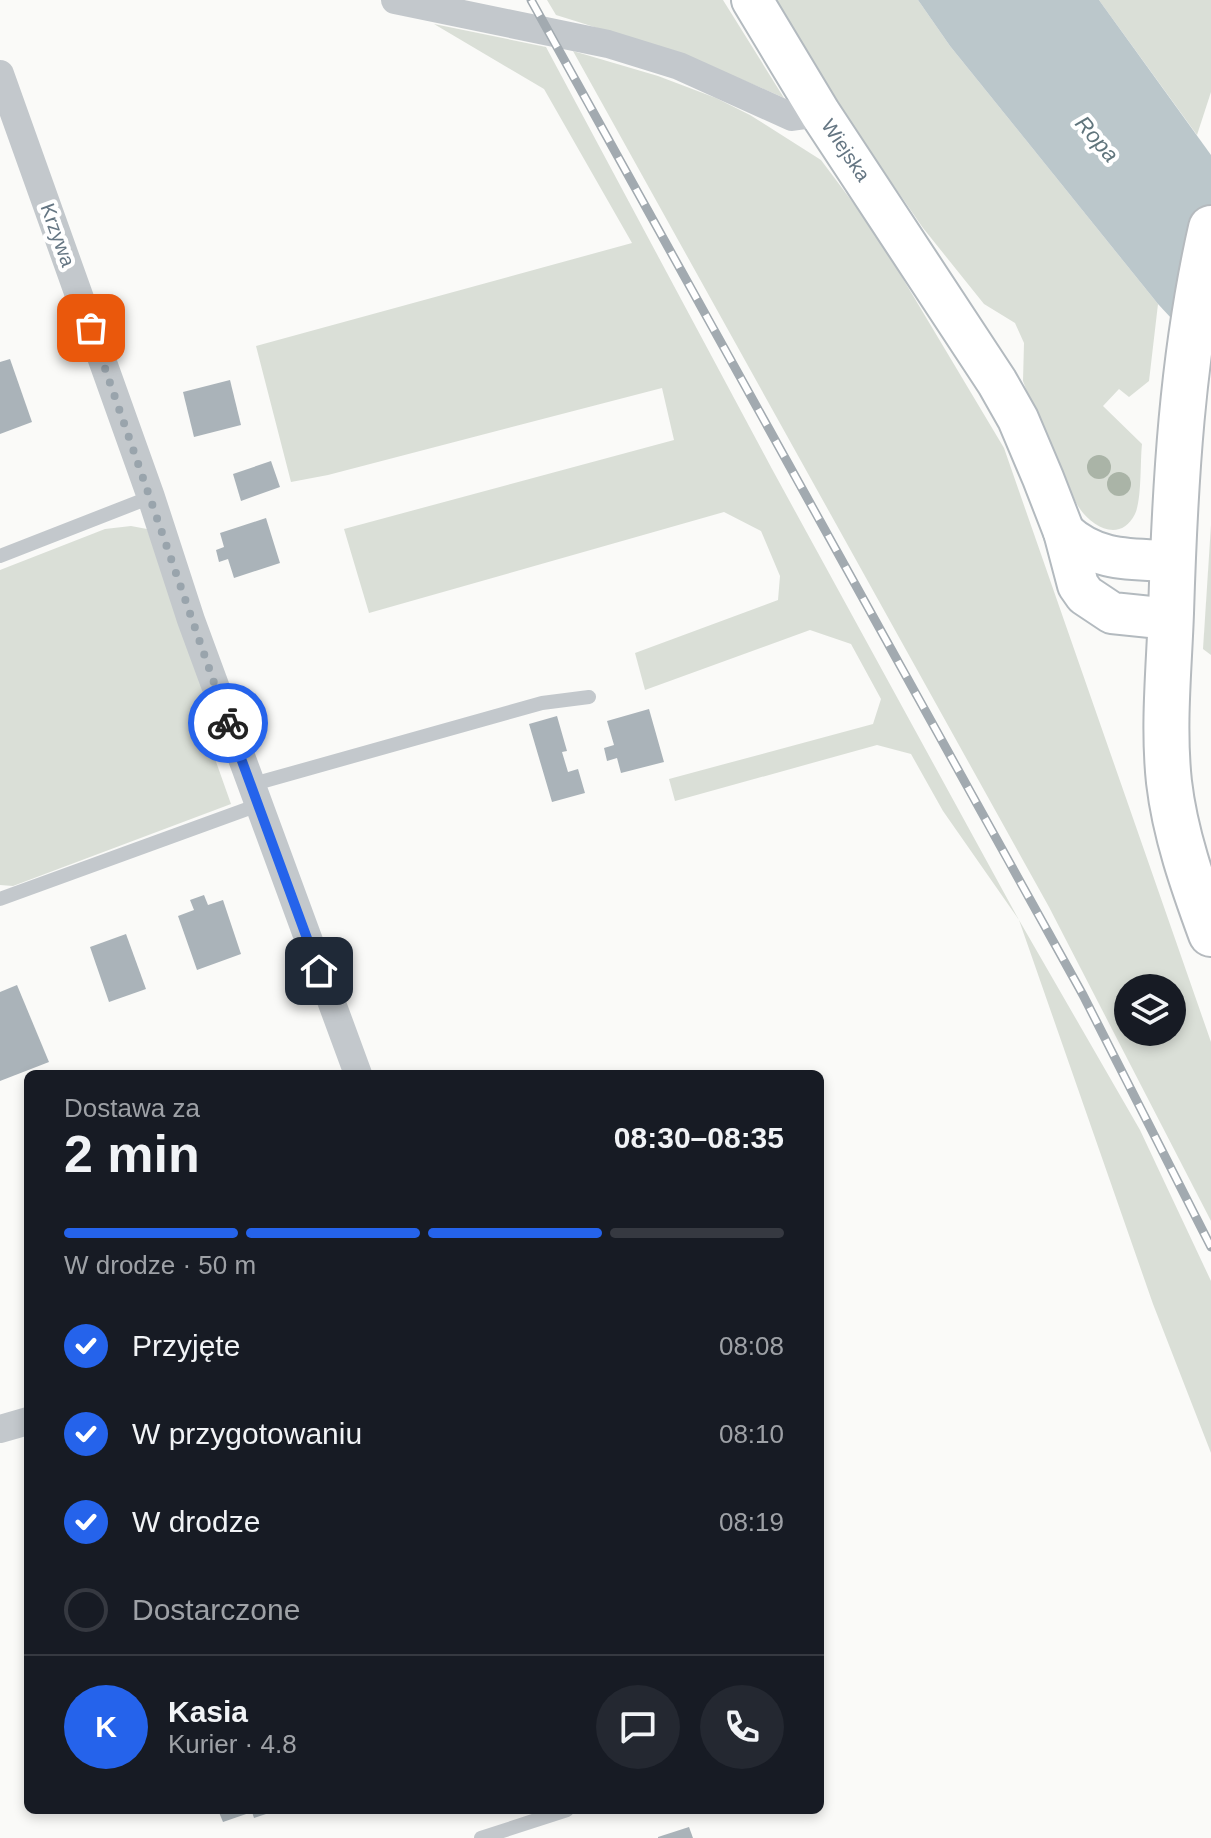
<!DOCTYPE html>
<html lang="pl">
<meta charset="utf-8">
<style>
body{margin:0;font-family:Arial,sans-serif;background:#242831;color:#f1f3f6;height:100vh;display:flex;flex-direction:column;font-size:30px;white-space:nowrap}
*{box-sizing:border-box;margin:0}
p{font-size:26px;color:#9ea1a6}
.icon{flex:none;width:44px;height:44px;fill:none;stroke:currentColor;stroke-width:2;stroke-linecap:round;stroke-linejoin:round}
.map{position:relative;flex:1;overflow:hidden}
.drawer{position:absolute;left:24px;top:1070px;width:800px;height:744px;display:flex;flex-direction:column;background:#171b24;border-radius:12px;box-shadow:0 4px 12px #0003}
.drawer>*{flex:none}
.tools{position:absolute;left:1114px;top:974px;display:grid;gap:16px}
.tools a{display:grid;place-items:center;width:72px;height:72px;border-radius:50%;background:#171b24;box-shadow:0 4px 12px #0003;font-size:40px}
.pin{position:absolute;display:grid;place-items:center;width:68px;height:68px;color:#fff;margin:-34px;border-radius:16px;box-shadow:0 4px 12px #0006}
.courier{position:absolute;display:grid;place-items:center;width:80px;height:80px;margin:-40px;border:6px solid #2563eb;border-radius:50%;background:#fff;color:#222;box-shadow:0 2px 10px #0007}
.overview em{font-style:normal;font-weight:800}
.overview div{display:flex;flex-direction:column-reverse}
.overview{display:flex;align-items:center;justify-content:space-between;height:136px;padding:0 40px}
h1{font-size:52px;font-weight:800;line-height:60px}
.bar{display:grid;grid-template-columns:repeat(4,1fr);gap:12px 8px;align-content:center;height:96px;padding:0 40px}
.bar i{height:10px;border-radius:6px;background:#363941}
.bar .selected{background:#2563eb}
.bar p{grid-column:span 4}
.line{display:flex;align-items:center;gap:20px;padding:0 40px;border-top:2px solid #363941}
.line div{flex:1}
.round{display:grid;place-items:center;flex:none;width:84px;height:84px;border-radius:42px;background:#242831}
ol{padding:0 40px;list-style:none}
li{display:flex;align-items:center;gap:24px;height:88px}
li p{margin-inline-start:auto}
li .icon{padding:8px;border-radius:50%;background:#2563eb;color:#fff;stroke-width:4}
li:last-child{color:#9ea1a6}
li i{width:44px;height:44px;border:4px solid #363941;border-radius:50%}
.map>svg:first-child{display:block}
.green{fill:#dadfd7;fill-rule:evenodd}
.water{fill:#bbc7cb}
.building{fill:#aab3b9}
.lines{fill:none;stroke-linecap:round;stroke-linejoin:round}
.secondary-casing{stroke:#b3babf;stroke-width:44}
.primary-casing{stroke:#b5babe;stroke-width:48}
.lane{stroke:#c3c8cc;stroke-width:14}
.street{stroke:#c3c8cc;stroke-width:28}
.secondary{stroke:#fff;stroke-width:40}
.primary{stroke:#fff;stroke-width:44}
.rail-casing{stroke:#a2aab0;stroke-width:9}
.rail{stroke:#fff;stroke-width:6;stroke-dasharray:18;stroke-linecap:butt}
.tree{fill:#aab4a7}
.done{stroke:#99a4ac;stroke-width:8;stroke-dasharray:0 14.4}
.route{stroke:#2563eb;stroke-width:10}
.labels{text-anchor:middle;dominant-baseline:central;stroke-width:8;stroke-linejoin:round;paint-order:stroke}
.street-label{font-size:20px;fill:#657683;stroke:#fff}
.water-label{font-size:22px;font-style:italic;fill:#60757c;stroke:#fff}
</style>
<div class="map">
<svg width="1211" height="1838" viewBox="0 0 1211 1838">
<rect width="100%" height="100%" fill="#fafaf8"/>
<g class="green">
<path d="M 547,0 L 723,0 L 784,98 C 710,64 634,39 556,15 Z"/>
<path d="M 771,0 L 918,0 L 950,46 L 1158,304 L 1149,381 L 1129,397 L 1119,389 L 1103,406 L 1142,444 C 1140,462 1142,499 1135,514 C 1118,548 1082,521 1073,496 L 1066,497 L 1023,381 L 1024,343 L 1015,323 L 984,304 L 923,228 L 813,69 Z"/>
<polygon points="1099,0 1211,0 1211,92 1197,135"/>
<polygon points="434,24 546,47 772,469 1019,920 1140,1130 1211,1281 1211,1453 1153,1304 1019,920 943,811 911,754 877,745 675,801 669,779 873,724 881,699 851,644 810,630 645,690 635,653 778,600 780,576 761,531 724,512 369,613 344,529 674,440 662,388 328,475 291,482 256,346 632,243 544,89"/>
<path d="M 573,51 L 658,76 L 716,98 L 750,115 L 821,160 L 875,232 L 1004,448 L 1211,1042 L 1211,1221 L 1049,907 ZM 1128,988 L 1172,988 L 1172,1032 L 1128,1032 Z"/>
<polygon points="1211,525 1211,655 1203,649"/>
<polygon points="131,526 147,529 231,751 214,756 231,804 13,886 0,885 0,570 105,529"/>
</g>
<polygon class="water" points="918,0 1099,0 1211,155 1211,361 1158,304 950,46"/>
<g class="building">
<polygon points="10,359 32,422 0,434 0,362"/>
<polygon points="230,380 241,425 194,437 183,392"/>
<polygon points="271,461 280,487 241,501 233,474"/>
<polygon points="266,518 280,563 234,578 228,559 219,562 216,550 224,547 220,533"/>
<polygon points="649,709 664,762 621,773 617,758 607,761 604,748 614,745 607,721"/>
<polygon points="557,716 567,751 562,752 568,772 578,769 585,793 552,802 529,724"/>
<polygon points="204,895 208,905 223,900 241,954 197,970 178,916 194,910 190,900"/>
<polygon points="126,934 146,989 109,1002 90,947"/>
<polygon points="17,985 49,1062 0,1081 0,992"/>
<polygon points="218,1810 268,1810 269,1813 254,1818 252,1812 223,1822"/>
<polygon points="689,1827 693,1838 658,1838 658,1837"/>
</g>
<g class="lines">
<defs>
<g id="secondary">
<polyline points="752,0 820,113 997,382 1018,419 1043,478 1064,532 1078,585 1085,595 1112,613 1170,619"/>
<path d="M 1064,532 C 1096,562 1131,559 1172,561"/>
</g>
<path id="primary" d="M 1211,228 C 1182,355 1175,483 1171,613 C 1169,669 1163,726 1169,782 C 1175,834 1193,885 1211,934"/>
</defs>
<use href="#secondary" class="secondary-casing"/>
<use href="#primary" class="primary-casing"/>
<g class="lane">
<polyline points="0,556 151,497"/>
<polyline points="250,785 542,703 589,697"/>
<polyline points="0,899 258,805"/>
<polyline points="481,1838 567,1810"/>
</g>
<g class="street">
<polyline points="395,0 608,44 679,66 792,117 820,113"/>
<polyline points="0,74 151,497 191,620 358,1074"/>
<polyline points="0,1429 28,1421"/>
</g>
<use href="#secondary" class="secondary"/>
<use href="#primary" class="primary"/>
<defs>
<polyline id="rail" points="531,0 1083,995 1211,1247"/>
</defs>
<use href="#rail" class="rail-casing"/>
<use href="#rail" class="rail"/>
</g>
<g class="tree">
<circle cx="1099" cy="467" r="12"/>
<circle cx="1119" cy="484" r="12"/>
</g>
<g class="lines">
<polyline class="done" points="91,328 228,723"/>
<polyline class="route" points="228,723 319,971"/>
</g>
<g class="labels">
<g class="street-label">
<text transform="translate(846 150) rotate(56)">Wiejska</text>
<text transform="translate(58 235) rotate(70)">Krzywa</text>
</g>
<g class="water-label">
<text transform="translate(1097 139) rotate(49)">Ropa</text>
</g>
</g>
</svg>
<div class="tools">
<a><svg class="icon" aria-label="layers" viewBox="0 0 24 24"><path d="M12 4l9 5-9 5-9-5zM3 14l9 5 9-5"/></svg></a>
</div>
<div class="pin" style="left:91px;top:328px;background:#ea580c"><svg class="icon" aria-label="bag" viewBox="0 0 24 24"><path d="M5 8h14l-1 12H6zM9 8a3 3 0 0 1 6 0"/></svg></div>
<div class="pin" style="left:319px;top:971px;background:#1f2937"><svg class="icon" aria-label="home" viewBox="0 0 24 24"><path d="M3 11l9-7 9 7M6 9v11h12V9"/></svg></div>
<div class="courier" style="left:228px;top:723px"><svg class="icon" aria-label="bike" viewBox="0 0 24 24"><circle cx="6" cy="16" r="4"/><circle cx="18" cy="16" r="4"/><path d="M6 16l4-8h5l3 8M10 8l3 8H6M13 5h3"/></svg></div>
<section class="drawer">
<div class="overview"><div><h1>2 min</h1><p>Dostawa za</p></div><em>08:30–08:35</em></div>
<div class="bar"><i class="selected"></i><i class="selected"></i><i class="selected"></i><i></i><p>W drodze · 50 m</p></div>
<ol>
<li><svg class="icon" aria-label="check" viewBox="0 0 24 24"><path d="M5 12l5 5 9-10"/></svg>Przyjęte<p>08:08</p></li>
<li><svg class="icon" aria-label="check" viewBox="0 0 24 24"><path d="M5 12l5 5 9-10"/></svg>W przygotowaniu<p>08:10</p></li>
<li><svg class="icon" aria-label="check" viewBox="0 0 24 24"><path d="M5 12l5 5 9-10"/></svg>W drodze<p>08:19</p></li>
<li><i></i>Dostarczone</li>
</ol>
<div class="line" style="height:144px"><b class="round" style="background:#2563eb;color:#fff">K</b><div><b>Kasia</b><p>Kurier · 4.8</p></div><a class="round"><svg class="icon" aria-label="chat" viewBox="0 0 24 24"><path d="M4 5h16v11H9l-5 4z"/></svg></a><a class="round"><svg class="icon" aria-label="phone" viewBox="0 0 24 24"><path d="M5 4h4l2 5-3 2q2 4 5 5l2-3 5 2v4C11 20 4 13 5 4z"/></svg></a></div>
</section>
</div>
